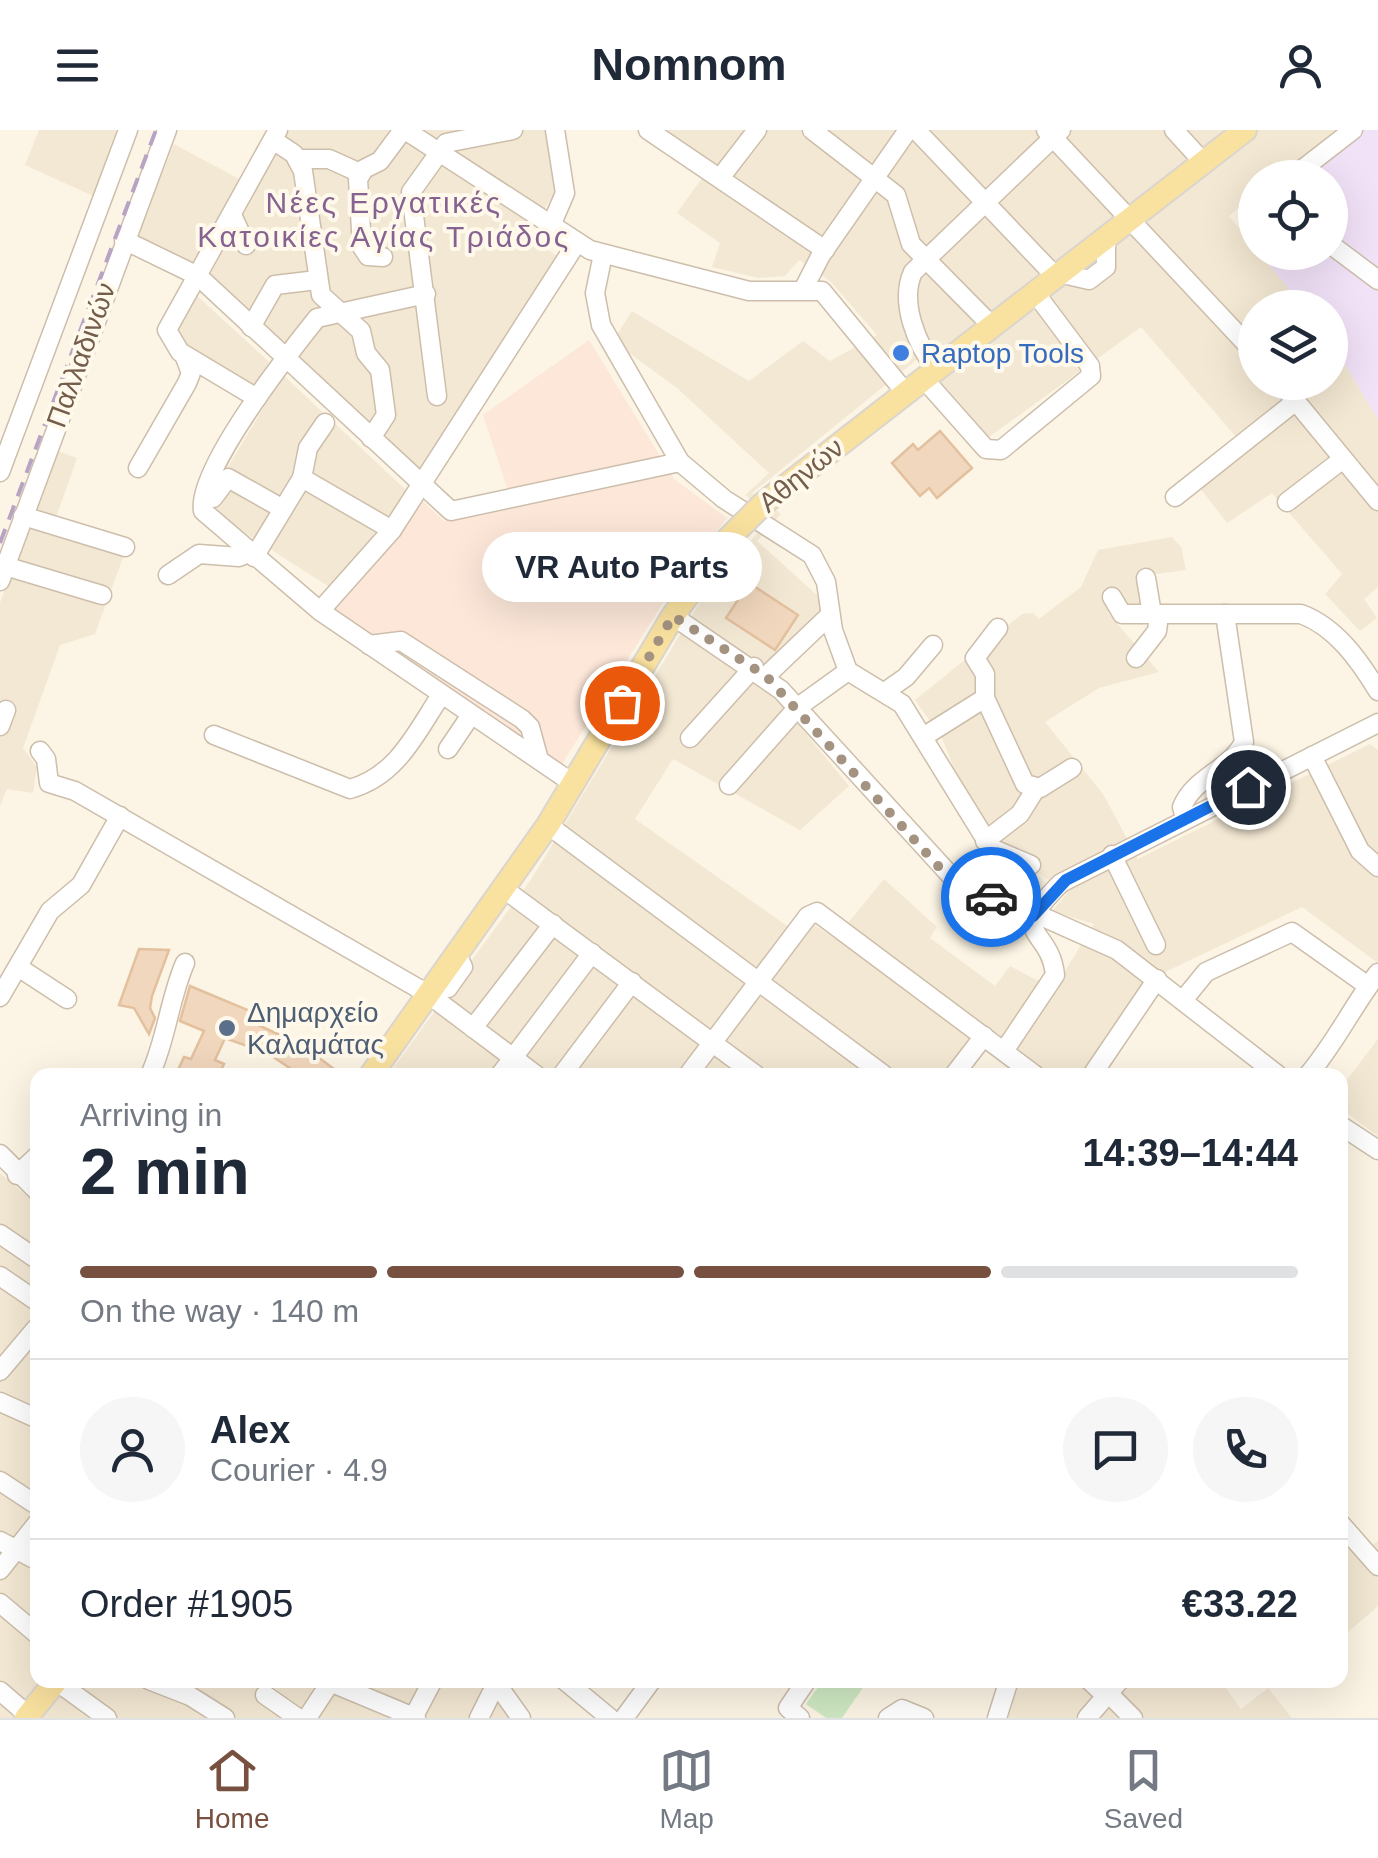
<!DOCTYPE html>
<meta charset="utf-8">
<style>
body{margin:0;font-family:Arial,sans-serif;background:#f6f6f7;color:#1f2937;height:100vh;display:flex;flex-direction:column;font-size:38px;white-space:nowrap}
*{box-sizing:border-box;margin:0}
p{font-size:32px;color:#747a83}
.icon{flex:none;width:55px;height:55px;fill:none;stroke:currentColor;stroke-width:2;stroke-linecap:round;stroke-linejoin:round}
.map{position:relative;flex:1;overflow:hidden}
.details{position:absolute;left:30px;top:938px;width:1318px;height:620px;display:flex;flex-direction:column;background:#fff;border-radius:20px;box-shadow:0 10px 40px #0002}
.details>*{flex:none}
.fabs{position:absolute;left:1238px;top:30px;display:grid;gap:20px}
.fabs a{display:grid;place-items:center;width:110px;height:110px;border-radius:50%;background:#fff;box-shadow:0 10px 40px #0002;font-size:50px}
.pin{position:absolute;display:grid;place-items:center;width:85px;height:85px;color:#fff;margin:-42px;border:5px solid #fff;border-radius:50%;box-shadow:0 2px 10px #0007}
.courier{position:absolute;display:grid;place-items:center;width:100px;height:100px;margin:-50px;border:8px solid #1a73e8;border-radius:50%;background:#fff;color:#222;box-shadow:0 2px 12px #0007}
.bubble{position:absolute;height:70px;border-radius:35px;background:#fff;box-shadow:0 10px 40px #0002;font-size:32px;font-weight:600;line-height:70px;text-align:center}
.headline em{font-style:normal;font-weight:600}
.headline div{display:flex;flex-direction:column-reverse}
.headline{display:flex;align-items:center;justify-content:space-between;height:170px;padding:0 50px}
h1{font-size:65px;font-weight:600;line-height:75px}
.bar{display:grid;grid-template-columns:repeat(4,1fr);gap:15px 10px;align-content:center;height:120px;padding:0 50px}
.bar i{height:12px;border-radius:8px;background:#e0e1e3}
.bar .current{background:#775040}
.bar p{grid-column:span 4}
.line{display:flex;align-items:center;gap:25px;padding:0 50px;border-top:2px solid #e0e1e3}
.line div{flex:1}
.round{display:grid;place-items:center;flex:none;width:105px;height:105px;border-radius:52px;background:#f6f6f7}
header{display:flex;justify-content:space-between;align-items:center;height:130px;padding:0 50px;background:#fff;font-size:45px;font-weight:600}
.menu{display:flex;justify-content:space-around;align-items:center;height:140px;border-top:2px solid #e0e1e3;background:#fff;font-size:28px;color:#747a83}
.menu a{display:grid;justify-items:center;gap:5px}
.menu .current{color:#775040}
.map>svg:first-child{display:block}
.residential{fill:#f3e8d3}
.commercial{fill:#fce7d9}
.education{fill:#f2e2f8}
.grass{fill:#cfe9c3}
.building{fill:#f1d7bd;stroke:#e3c09e;stroke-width:2.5}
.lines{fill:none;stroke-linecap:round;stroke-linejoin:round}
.minor-casing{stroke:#cdbeab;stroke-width:21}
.major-casing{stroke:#dbd5d0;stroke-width:26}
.minor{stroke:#fff;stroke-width:18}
.major{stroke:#f9e19f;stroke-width:22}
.rail{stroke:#b9a3c5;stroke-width:4;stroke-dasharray:15 10;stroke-linecap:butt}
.major-bridge-casing{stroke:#dbd5d0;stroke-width:26;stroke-linecap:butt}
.major-bridge{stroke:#f9e19f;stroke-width:22}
.done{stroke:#a49381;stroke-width:10;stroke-dasharray:0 18}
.route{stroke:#1a73e8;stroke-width:12}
.shop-dot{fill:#3f7fe0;stroke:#fff9eb;stroke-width:4}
.service-dot{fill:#5c6f8a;stroke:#fff9eb;stroke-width:4}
.labels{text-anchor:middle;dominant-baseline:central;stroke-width:8;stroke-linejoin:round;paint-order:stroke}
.shop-label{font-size:28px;fill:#366cbe;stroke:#fff9eb;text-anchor:start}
.street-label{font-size:28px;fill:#745e4b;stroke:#fff9eb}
.service-label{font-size:28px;fill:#4e5e75;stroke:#fff9eb;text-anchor:start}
.neighbourhood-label{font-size:30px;letter-spacing:2.5px;fill:#866290;stroke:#fff9eb}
</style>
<header><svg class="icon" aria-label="menu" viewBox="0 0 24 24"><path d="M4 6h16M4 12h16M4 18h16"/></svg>Nomnom<svg class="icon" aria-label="person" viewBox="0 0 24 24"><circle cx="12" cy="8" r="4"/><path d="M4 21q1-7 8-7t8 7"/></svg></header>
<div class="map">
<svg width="1378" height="1588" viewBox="0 0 1378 1588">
<rect width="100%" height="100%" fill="#fcf5e5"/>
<g class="residential">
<polygon points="39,0 117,0 93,66 25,35"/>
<polygon points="287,0 548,0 558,57 528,106 560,128 420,349 209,147"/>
<polygon points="663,0 1339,0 1278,47 1255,48 1255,65 1229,86 1304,177 1255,178 1255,252 1330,252 1330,210 1378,289 1378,457 1364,469 1377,488 1360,501 1325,464 1342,444 1272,363 1227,393 1201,359 1249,322 1141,197 989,307 920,227 752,363 781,384 757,411 818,466 822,479 754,551 785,578 849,656 800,700 673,629 635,689 800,805 810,792 835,809 884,749 937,797 930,808 995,856 1010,836 1054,859 1094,794 1052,781 1067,764 1007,719 970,679 942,608 915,570 1022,484 1033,483 1039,489 1081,457 1098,420 1172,407 1181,417 1186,440 1142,446 1147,475 1107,482 1159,542 1099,558 1045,592 1103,664 1138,729 1370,614 1378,620 1378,833 1302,777 1144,852 1082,945 1042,945 979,896 942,945 388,945 532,748 706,462 773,385 745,365 769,343 677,258 613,211 632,181 749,251 803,211 830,231 877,205 831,152 799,130 785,146 758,148 712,137 720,113 677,83 712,34"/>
<polygon points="174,14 241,50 190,139 136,108"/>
<polygon points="194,163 269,232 254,258 181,215 173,196"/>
<polygon points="283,245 408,362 331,458 214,383 235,342 228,337"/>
<polygon points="53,319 77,328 52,399 125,422 95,504 60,515 23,618 37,637 33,663 7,659 0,676 0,473"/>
<polygon points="1378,909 1378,1006 1340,978 1340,959"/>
<polygon points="0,1043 37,1075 38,1550 497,1550 516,1588 0,1588"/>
<polygon points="1340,1402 1362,1425 1378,1410 1378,1476 1348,1502 1340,1491"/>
<polygon points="1020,1550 1220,1550 1241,1579 1268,1558 1292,1588 1008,1588"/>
</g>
<polygon class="commercial" points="589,210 674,349 727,388 676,452 562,634 330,478 420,369 444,391 513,375 483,285"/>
<polygon class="education" points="1339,0 1378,0 1378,289 1330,210 1330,178 1304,177 1259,123 1330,122 1330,48 1278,47"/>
<polygon class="grass" points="823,1550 868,1550 842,1588 826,1588 806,1574"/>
<g class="building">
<polygon points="940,301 972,338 937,368 929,358 920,366 892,333 913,314 918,320"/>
<polygon points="749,453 798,485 775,520 726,488"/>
<polygon points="139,819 169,820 152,866 150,878 155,888 149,904 134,878 119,875"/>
<polygon points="190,856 262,886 258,895 302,915 342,945 288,945 291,939 269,924 225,908 215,930 224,934 219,945 178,940 184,927 191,929 204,901 180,891"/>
</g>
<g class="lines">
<defs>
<g id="minor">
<polyline points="405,0 590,120 749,161 822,161 905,262"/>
<polyline points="648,0 825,120"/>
<polyline points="812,0 896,65 911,114 993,197"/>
<polyline points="916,0 1057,148"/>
<polyline points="1046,0 1255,223"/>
<polyline points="1174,0 1204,33"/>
<polyline points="273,10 294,24 303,41 321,165 361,201 366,223 380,240 386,285 371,308"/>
<polyline points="298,29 329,29 360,43"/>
<polyline points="720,48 757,0"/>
<polyline points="1291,48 1353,0"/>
<polyline points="232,85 246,115"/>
<polyline points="550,98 565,63 555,0"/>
<polyline points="124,110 198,146 451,381 680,332"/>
<polyline points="1330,114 1378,150"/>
<polyline points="603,124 595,163 601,195 680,332 724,369 812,425 826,452 833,500 848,541 902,574 991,718 1031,735"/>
<polyline points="383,127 368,126 362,117 358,49 364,39 380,31 403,0"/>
<polyline points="1063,144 1089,150 1106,137 1106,110"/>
<polyline points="804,158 821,125 908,0"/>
<path d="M 426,164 L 317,188 C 289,223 196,341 203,381 L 320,481 L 574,654"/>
<polyline points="251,197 275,155 317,150"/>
<path d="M 936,239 C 917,215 899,172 913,142 L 1061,0"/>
<polyline points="924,249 986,319 1001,320 1091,246 1090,236 1036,164"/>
<polyline points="1280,252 1378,371"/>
<polyline points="437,266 411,62 446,13 513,0"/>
<polyline points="257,268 180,222 167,200 278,0"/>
<polyline points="138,338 187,253 191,243 184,225"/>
<polyline points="0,342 128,0"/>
<polyline points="302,348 308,318 325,293"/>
<polyline points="1175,367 1296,271"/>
<polyline points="213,368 228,348 283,379"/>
<polyline points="1287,372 1343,329"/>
<polyline points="23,386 125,417"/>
<polyline points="254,427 302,348 392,400"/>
<polyline points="5,436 102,465"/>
<polyline points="632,439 663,436 693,455"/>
<polyline points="168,445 199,424 239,427 249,423"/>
<polyline points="1146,448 1152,484"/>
<polyline points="0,451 167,0"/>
<path d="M 1112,467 L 1122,484 L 1301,484 C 1336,497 1359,530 1378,561"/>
<polyline points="320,481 392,400 576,114"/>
<polyline points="673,486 781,560 951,746 1117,820 1278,945"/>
<polyline points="998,498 975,528 985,544 985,568 1025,654 1040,658 1072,638"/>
<polyline points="369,515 401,511 522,589 530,597 539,630"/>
<polyline points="1136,528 1157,501 1159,484"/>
<polyline points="766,546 830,485"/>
<polyline points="886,561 906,547 933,515"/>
<polyline points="0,596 6,580"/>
<path d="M 214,605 L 350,659 C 397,646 416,603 441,565"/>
<polyline points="923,607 985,568"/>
<polyline points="690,608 754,537"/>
<polyline points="448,619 471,585"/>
<polyline points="40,621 46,629 49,653 75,661 428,864 536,945"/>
<polyline points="1312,626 1360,721 1378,737"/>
<polyline points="729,655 798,577 848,541"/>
<path d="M 1185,688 L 1182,677 C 1194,647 1230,640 1244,612 L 1225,484"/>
<polyline points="548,695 884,945"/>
<polyline points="985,711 1020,684 1035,660"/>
<polyline points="1112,725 1156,815"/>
<polyline points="504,759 756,945"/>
<polyline points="18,837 67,869"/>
<polyline points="434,857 448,858 463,837 457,824"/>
<polyline points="0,867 50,781 81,755 120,686"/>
<polyline points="1184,869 1206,842 1292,802 1368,856"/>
<polyline points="473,898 553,794"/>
<path d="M 1004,921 L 1055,845 C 1050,796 1005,808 1061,753 L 1378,593"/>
<path d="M 150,945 C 167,908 169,870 185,833"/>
<polyline points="500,945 592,823"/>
<polyline points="562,945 632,852"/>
<polyline points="688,945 808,786 817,782 1035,945"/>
<polyline points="954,945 984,906"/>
<polyline points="1092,945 1157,849"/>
<path d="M 1308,945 C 1336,912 1352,877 1378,843"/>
<polyline points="1340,995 1378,1020"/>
<polyline points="0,1024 38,1062"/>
<polyline points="17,1045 38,1025"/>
<polyline points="0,1104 38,1130"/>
<polyline points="0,1146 38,1172"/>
<polyline points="0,1241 38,1196"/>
<polyline points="0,1272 38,1289"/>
<polyline points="0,1351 38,1376"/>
<polyline points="1340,1393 1378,1436"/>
<polyline points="0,1411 38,1431"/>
<polyline points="0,1440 38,1392"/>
<polyline points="0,1473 38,1505"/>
<polyline points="149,1550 190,1566 225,1588"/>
<polyline points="325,1550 416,1588"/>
<polyline points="494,1550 521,1588"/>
<polyline points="564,1550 610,1588"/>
<polyline points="1089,1550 1107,1567"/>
<polyline points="56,1551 107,1588"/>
<polyline points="0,1561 28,1585"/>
<polyline points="1109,1564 1133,1588"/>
<polyline points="265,1565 298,1588"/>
<polyline points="307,1588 332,1550"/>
<polyline points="413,1588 433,1550"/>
<polyline points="479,1588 491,1564 505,1550"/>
<polyline points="624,1588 652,1550"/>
<polyline points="800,1588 788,1578 807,1550"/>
<polyline points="888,1588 902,1579 924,1588"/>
<polyline points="997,1588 1009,1550"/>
<polyline points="1087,1588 1120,1550"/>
</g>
<g id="major">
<polyline points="764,373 1245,0"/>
<polyline points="371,945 548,695 673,486 727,410"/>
<polyline points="26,1588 57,1550"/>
</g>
</defs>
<use href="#minor" class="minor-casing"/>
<use href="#major" class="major-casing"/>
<use href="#minor" class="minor"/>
<use href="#major" class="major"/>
<polyline class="rail" points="0,413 156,0"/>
<defs>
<polyline id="major-bridge" points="727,410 764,373"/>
</defs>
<use href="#major-bridge" class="major-bridge-casing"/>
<use href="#major-bridge" class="major-bridge"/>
</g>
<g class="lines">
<polyline class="done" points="622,573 673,486 766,546 938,736 991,767"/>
<polyline class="route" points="991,767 1033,786 1066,750 1248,657"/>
</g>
<circle class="shop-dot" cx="901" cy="223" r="10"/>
<circle class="service-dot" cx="227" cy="898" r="10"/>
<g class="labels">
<g class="shop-label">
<text x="921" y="223">Raptop Tools</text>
</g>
<g class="street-label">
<text transform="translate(81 225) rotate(-70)">Παλλαδινών</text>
<text transform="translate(801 345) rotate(-39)">Αθηνών</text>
</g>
<g class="service-label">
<text x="247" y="882">Δημαρχείο<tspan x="247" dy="32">Καλαμάτας</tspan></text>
</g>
<g class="neighbourhood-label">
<text x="384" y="72">Νέες Εργατικές<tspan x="384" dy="34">Κατοικίες Αγίας Τριάδος</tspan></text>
</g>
</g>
</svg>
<div class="fabs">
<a><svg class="icon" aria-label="locate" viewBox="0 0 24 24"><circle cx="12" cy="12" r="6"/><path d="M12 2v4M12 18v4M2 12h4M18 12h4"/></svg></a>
<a><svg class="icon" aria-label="layers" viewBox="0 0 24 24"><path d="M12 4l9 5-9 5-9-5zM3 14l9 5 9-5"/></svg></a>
</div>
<div class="pin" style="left:622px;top:573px;background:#ea580c"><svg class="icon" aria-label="bag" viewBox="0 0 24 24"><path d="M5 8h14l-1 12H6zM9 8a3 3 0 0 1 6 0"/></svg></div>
<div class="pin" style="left:1248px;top:657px;background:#1f2937"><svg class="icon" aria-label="home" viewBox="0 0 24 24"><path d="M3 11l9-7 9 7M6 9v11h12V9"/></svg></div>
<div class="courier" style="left:991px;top:767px"><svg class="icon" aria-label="car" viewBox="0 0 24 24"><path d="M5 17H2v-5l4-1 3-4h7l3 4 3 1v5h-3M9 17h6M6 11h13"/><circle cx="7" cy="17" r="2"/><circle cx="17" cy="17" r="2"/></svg></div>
<div class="bubble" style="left:482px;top:402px;width:280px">VR Auto Parts</div>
<section class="details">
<div class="headline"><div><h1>2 min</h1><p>Arriving in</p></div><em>14:39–14:44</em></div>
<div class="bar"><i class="current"></i><i class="current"></i><i class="current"></i><i></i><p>On the way · 140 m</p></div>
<div class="line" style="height:180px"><a class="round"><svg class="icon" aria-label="person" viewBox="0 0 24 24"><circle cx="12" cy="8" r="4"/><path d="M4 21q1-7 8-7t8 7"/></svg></a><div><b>Alex</b><p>Courier · 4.9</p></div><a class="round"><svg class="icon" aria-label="chat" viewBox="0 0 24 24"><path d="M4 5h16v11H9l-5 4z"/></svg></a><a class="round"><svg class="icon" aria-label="phone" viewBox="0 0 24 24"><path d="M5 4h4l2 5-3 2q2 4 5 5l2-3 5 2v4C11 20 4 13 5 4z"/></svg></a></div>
<div class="line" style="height:130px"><div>Order #1905</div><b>€33.22</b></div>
</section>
</div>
<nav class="menu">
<a class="current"><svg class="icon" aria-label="home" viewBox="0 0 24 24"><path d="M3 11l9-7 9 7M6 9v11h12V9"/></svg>Home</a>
<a><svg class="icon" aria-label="map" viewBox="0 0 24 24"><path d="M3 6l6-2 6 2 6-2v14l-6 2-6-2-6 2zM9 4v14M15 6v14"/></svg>Map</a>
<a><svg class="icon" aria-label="saved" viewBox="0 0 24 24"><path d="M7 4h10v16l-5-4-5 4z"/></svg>Saved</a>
</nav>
